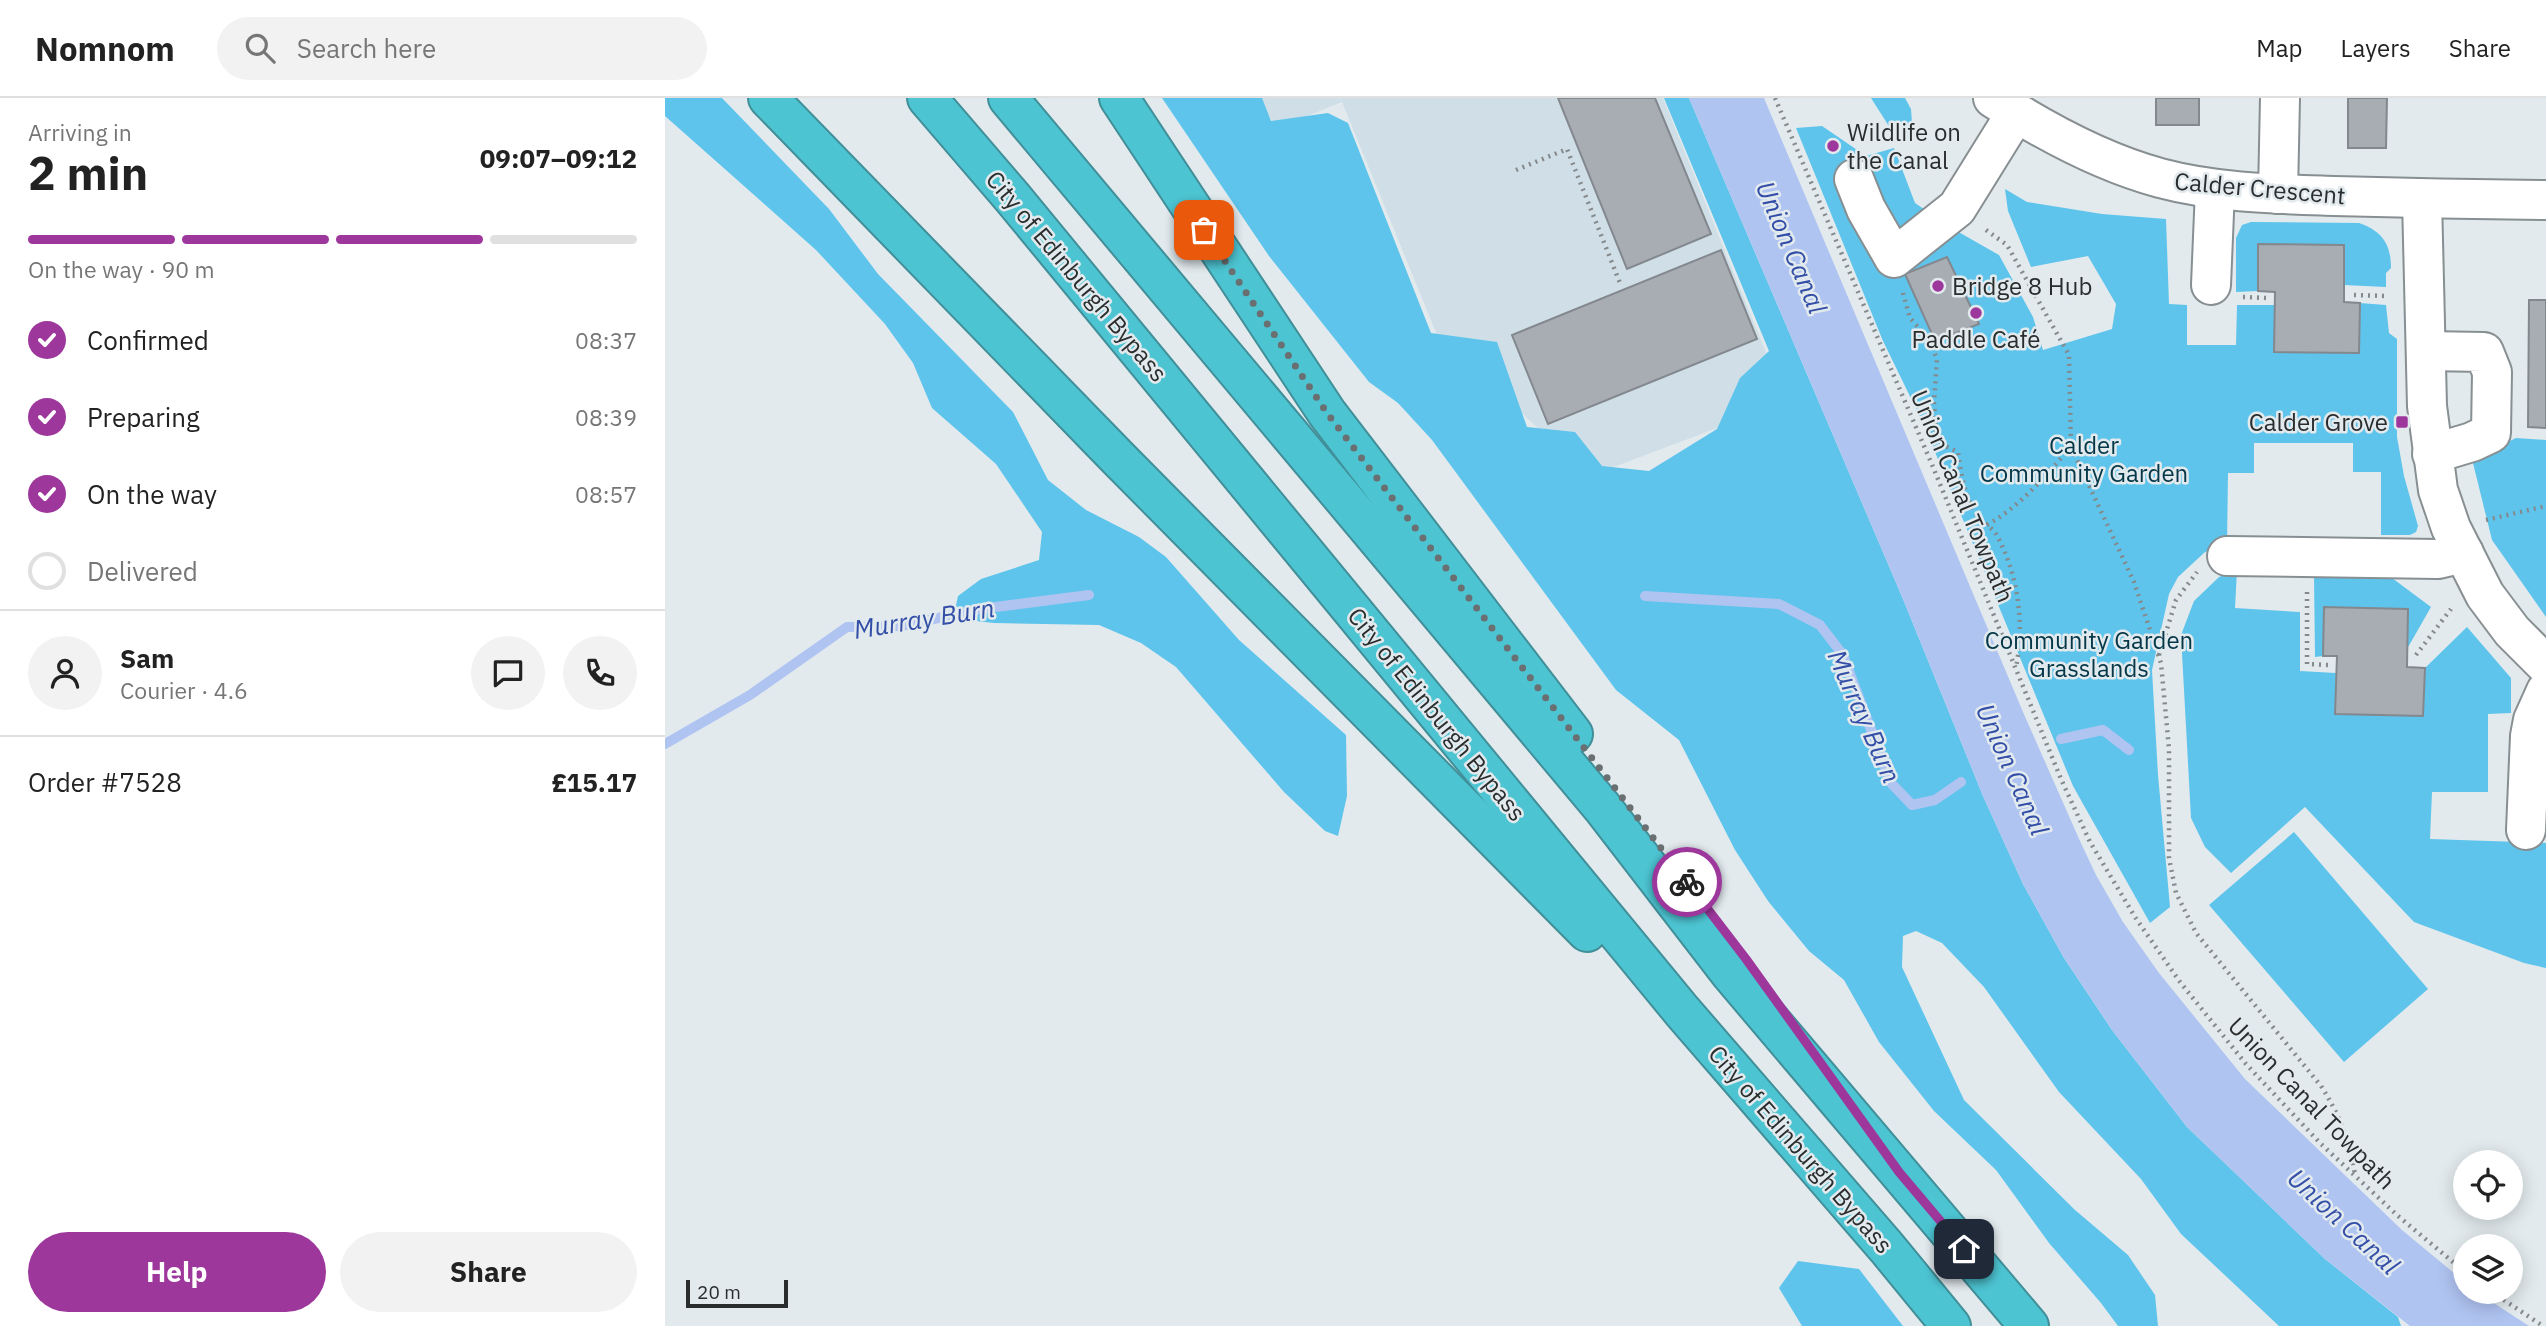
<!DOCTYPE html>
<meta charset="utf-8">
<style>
body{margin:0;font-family:"IBM Plex Sans",sans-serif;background:#f2f2f2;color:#222;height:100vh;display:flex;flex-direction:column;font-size:26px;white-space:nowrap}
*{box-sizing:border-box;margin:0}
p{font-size:23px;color:#767676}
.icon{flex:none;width:38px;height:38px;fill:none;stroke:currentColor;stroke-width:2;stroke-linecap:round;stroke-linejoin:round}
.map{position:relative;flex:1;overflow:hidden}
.side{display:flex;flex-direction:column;background:#fff;width:665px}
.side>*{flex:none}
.tools{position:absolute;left:1788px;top:1052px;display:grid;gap:14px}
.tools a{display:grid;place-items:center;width:70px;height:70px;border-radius:50%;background:#fff;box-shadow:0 4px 18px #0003;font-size:35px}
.scale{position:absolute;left:21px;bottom:18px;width:102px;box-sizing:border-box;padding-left:7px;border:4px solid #2a2d2e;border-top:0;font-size:19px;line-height:24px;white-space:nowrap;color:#2a2d2e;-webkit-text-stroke:5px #e2eaee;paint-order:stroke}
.pin{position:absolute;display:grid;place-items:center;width:60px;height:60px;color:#fff;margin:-30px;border-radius:14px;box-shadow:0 4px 10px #0006}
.courier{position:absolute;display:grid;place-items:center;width:70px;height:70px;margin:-35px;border:5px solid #9d379c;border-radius:50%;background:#fff;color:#222;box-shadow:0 2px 9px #0007}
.overview em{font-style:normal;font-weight:800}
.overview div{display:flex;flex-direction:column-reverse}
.overview{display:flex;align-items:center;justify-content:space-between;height:119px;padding:0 28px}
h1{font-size:46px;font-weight:800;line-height:52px}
.bar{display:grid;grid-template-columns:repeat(4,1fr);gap:10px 7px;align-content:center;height:84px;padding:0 28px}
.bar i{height:9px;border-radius:5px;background:#e0e0e0}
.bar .selected{background:#9d379c}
.bar p{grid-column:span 4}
.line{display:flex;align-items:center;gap:18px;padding:0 28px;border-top:2px solid #e0e0e0}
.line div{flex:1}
.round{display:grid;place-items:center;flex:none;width:74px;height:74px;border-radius:37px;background:#f2f2f2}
ol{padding:0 28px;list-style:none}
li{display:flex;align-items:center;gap:21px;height:77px}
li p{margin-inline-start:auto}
li .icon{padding:7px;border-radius:50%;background:#9d379c;color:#fff;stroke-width:4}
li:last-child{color:#767676}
li i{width:38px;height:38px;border:4px solid #e0e0e0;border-radius:50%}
.action{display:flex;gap:14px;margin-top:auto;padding:14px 28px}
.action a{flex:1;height:80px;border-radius:42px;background:#9d379c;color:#fff;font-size:28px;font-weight:800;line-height:80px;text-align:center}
.action a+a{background:#f2f2f2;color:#222}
header{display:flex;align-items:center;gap:42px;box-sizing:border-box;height:98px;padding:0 35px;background:#fff;border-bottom:2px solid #e0e0e0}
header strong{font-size:33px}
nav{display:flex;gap:38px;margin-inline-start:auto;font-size:24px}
.search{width:490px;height:63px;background:#f2f2f2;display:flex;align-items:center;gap:18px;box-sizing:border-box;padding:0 24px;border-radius:38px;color:#767676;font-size:26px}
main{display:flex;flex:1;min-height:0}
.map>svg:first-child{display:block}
.built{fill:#d0dfe7}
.green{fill:#5ec4eb}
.water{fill:#b0c4f2}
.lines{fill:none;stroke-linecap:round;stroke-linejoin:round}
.stream{stroke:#b0c4f2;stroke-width:10}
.building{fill:#a7adb2;stroke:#83888e;stroke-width:2}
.minor-casing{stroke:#878f92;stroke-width:42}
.highway-casing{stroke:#418f99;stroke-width:42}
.path{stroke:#84898c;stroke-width:4.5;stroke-dasharray:2 5;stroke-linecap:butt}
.minor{stroke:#fff;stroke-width:38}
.highway{stroke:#4dc4d2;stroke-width:38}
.done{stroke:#6a6f71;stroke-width:7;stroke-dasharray:0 12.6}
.route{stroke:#9d379c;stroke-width:9}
.poi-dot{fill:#9d379c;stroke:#e2eaee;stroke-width:2.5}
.labels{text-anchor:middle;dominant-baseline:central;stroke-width:5;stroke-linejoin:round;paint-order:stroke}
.poi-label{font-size:24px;fill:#2a2d2e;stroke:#e2eaee;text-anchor:start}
.street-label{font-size:24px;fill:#2a2d2e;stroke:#e2eaee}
.park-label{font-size:24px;fill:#043748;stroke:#e2eaee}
.water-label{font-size:26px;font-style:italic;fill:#334ea7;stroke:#e2eaee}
</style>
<header>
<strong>Nomnom</strong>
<div class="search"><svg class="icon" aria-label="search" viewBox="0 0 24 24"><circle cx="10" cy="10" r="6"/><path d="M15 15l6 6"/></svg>Search here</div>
<nav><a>Map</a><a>Layers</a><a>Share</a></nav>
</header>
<main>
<section class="side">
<div class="overview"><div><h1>2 min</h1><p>Arriving in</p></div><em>09:07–09:12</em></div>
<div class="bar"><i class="selected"></i><i class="selected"></i><i class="selected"></i><i></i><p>On the way · 90 m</p></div>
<ol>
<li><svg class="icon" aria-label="check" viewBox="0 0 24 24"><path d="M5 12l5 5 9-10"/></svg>Confirmed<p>08:37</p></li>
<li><svg class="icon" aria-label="check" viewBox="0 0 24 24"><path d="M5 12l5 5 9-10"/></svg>Preparing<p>08:39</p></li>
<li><svg class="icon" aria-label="check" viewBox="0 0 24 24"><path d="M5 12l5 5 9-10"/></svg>On the way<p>08:57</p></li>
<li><i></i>Delivered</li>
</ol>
<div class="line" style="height:126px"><a class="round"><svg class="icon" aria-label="person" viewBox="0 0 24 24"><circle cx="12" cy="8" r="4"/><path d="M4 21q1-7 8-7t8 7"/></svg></a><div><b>Sam</b><p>Courier · 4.6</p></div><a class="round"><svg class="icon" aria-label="chat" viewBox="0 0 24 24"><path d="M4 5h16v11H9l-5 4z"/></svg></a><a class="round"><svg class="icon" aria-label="phone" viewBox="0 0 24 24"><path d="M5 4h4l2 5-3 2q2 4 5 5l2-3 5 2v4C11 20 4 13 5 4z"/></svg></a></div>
<div class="line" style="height:91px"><div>Order #7528</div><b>£15.17</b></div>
<div class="action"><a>Help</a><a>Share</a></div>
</section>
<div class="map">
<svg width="1881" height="1228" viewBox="0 0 1881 1228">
<rect width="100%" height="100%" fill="#e2eaee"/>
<polygon class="built" points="590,0 998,0 1121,304 925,378 772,237 677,4 613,30"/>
<g class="green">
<polygon points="0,0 57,0 164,111 213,176 348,314 383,382 421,412 474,439 501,459 574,542 681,637 682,698 673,738 660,733 619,694 511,569 476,545 434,527 329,525 302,522 290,512 293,498 316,481 374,462 377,434 331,366 267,310 248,265 220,226 151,152 0,18"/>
<polygon points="497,0 597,0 606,23 663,15 683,25 766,235 832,244 862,329 910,334 937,368 984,373 1052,331 1075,280 1104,253 999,0 1024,0 1238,501 1318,698 1358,786 1399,860 1447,932 1522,1029 1660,1161 1733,1219 1736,1228 1614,1228 1516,1136 1476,1081 1394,994 1319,889 1277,845 1251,833 1238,838 1237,869 1299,1002 1410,1112 1463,1157 1490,1197 1493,1228 1453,1228 1436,1205 1384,1145 1331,1072 1269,1013 1214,944 1179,882 1144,853 1103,803 1070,752 1014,642 951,592 767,342 733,305 704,284 604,158"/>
<polygon points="1206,0 1240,0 1246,11 1248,40 1234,44"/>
<polygon points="1157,28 1201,58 1229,50 1250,105 1290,132 1334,157 1368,219 1378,252 1447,231 1451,206 1423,158 1366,169 1343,113 1340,91 1362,104 1437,116 1501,121 1504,206 1522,207 1522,247 1571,247 1572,207 1610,207 1609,254 1694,255 1695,205 1721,207 1724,235 1732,241 1732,339 1739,378 1753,428 1751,434 1745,437 1716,437 1716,374 1688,374 1688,345 1589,345 1589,375 1563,375 1562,447 1540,454 1513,479 1504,496 1487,572 1493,677 1505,809 1485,825 1408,688 1258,325 1218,243 1131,30"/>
<path d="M 1586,124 L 1694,125 C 1717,133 1726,146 1726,170 L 1721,175 L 1721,189 L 1679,187 L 1679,147 L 1594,146 L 1593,193 L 1571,194 L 1571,140 L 1577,127 Z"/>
<polygon points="1851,340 1881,342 1881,519 1827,442 1807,361"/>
<polygon points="1572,472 1570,510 1635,514 1635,573 1671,575 1670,616 1758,618 1760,570 1802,529 1846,580 1846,615 1823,616 1823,694 1767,694 1765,741 1881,745 1881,870 1859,865 1749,824 1640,709 1566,775 1540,749 1526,720 1516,537 1529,503 1554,479"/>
<polygon points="1649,477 1723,477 1766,509 1742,551 1743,511 1660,509 1658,558 1650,559"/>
<polygon points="1629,734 1763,891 1679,964 1544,807"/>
<polygon points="1133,1163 1194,1171 1238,1228 1137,1228 1114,1190"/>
</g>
<polygon class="water" points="1024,0 1099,0 1358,614 1415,743 1431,777 1458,824 1494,875 1580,981 1737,1132 1801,1185 1801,1194 1812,1194 1864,1228 1745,1228 1660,1161 1522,1029 1447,932 1399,860 1358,786 1318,698 1238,501"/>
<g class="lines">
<g class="stream">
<polyline points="980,498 1114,506 1155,527 1178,557 1226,685 1247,707 1270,702 1296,684"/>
<polyline points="1396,641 1438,632 1464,652"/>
<polyline points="0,646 85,597 182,529 236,528 315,511 424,497"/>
</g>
</g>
<g class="building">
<polygon points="893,0 990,0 1046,136 962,171"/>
<rect x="1491" y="0" width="43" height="27"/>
<polygon points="1683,0 1722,0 1721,50 1683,50"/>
<polygon points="1593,146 1679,147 1679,204 1695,205 1694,255 1609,254 1610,194 1593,193"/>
<polygon points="1056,152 1092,241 883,326 847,237"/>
<polygon points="1282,159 1314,226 1270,243 1240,176"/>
<polygon points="1864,202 1881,202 1881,330 1863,329"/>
<polygon points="1659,509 1743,511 1742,569 1760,570 1758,618 1670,616 1672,558 1658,558"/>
</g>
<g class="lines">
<defs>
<g id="minor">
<path d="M 1328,0 C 1379,33 1436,64 1495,80 C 1551,95 1611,96 1669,98 C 1740,100 1810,101 1881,102"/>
<polyline points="1189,81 1201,111 1229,160 1292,110 1351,15"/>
<polyline points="1613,96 1615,0"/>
<polyline points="1757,101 1762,308 1773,392 1786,430 1820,497 1847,533 1881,567"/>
<polyline points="1546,187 1550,91"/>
<polyline points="1761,253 1819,254 1827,274 1826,335 1807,344 1767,356"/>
<polyline points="1562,458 1773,461 1799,455"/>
<polyline points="1861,732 1865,638 1868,622 1881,593"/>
</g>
<g id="highway">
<polyline points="103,0 453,360 922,834"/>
<polyline points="262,0 347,99 1017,913 1222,1150 1286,1228"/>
<polyline points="343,0 937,709 1065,875 1364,1228"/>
<polyline points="454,0 662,315 908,636"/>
</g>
</defs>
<use href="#minor" class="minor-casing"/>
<use href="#highway" class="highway-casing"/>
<g class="path">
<polyline points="1110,0 1268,369 1396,681 1425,744 1470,819 1515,884 1581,966 1655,1045 1733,1118 1801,1175"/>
<polyline points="851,72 902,51 955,185"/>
<path d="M 1321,132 L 1342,147 L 1404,257 L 1406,349 L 1469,484 L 1496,565 L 1504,651 L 1504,760 L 1511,795 L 1531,835 L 1656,988 C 1674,1016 1685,1043 1690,1077"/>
<path d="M 1238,195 L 1245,220 L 1264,242 L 1272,261 L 1269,304 L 1271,338 L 1278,347 L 1293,354 C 1296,377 1300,402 1315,421 C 1320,426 1327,430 1331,436 C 1353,475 1360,526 1351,569"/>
<polyline points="1689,197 1723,198"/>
<polyline points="1578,199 1602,200"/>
<polyline points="1821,422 1881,408"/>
<path d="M 1322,427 C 1356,408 1380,378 1406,349"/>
<polyline points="1642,494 1642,566 1663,567"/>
<polyline points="1494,557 1511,502 1532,474"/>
<polyline points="1751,557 1786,511"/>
<polyline points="1827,1194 1878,1228"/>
</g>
<use href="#minor" class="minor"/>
<use href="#highway" class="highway"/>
</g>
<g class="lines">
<polyline class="done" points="539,132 662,315 1022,784"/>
<polyline class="route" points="1022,784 1081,861 1234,1074 1299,1151"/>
</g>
<g class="poi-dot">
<circle cx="1168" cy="48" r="7"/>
<circle cx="1273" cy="188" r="7"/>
<circle cx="1311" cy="215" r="7"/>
<rect x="1730" y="317" width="14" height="14" rx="3.5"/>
</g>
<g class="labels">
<g class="poi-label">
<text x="1182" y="34">Wildlife on<tspan x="1182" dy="28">the Canal</tspan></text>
<text x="1287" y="188">Bridge 8 Hub</text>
<text x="1311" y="241" text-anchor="middle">Paddle Café</text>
<text x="1723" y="324" text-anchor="end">Calder Grove</text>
</g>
<g class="street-label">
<text transform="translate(1595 90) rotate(5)">Calder Crescent</text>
<text transform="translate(412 178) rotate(50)">City of Edinburgh Bypass</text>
<text transform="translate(1298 398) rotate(67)">Union Canal Towpath</text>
<text transform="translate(772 616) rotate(51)">City of Edinburgh Bypass</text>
<text transform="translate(1647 1005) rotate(46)">Union Canal Towpath</text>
<text transform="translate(1136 1051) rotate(49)">City of Edinburgh Bypass</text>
</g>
<g class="park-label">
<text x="1419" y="347">Calder<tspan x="1419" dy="28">Community Garden</tspan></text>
<text x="1424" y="542">Community Garden<tspan x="1424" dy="28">Grasslands</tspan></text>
</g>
<g class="water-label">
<text transform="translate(1127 149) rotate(67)">Union Canal</text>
<text transform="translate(259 520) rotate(-9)">Murray Burn</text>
<text transform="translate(1200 618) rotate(66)">Murray Burn</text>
<text transform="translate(1348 671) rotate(66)">Union Canal</text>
<text transform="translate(1679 1123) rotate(43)">Union Canal</text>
</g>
</g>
</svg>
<div class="tools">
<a><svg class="icon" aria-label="locate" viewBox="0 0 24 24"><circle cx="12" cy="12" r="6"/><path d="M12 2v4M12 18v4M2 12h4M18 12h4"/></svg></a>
<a><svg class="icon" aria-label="layers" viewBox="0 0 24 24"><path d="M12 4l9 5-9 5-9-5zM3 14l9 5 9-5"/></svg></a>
</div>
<div class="scale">20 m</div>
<div class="pin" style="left:539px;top:132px;background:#ea580c"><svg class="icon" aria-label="bag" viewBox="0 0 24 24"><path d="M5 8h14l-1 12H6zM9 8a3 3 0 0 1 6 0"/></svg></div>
<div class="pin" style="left:1299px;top:1151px;background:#1f2937"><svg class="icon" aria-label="home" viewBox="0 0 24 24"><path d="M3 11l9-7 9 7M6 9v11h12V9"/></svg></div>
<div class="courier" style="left:1022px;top:784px"><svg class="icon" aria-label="bike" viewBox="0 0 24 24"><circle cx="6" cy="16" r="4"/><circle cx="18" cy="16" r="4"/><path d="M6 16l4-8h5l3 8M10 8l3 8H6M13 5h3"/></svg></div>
</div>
</main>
